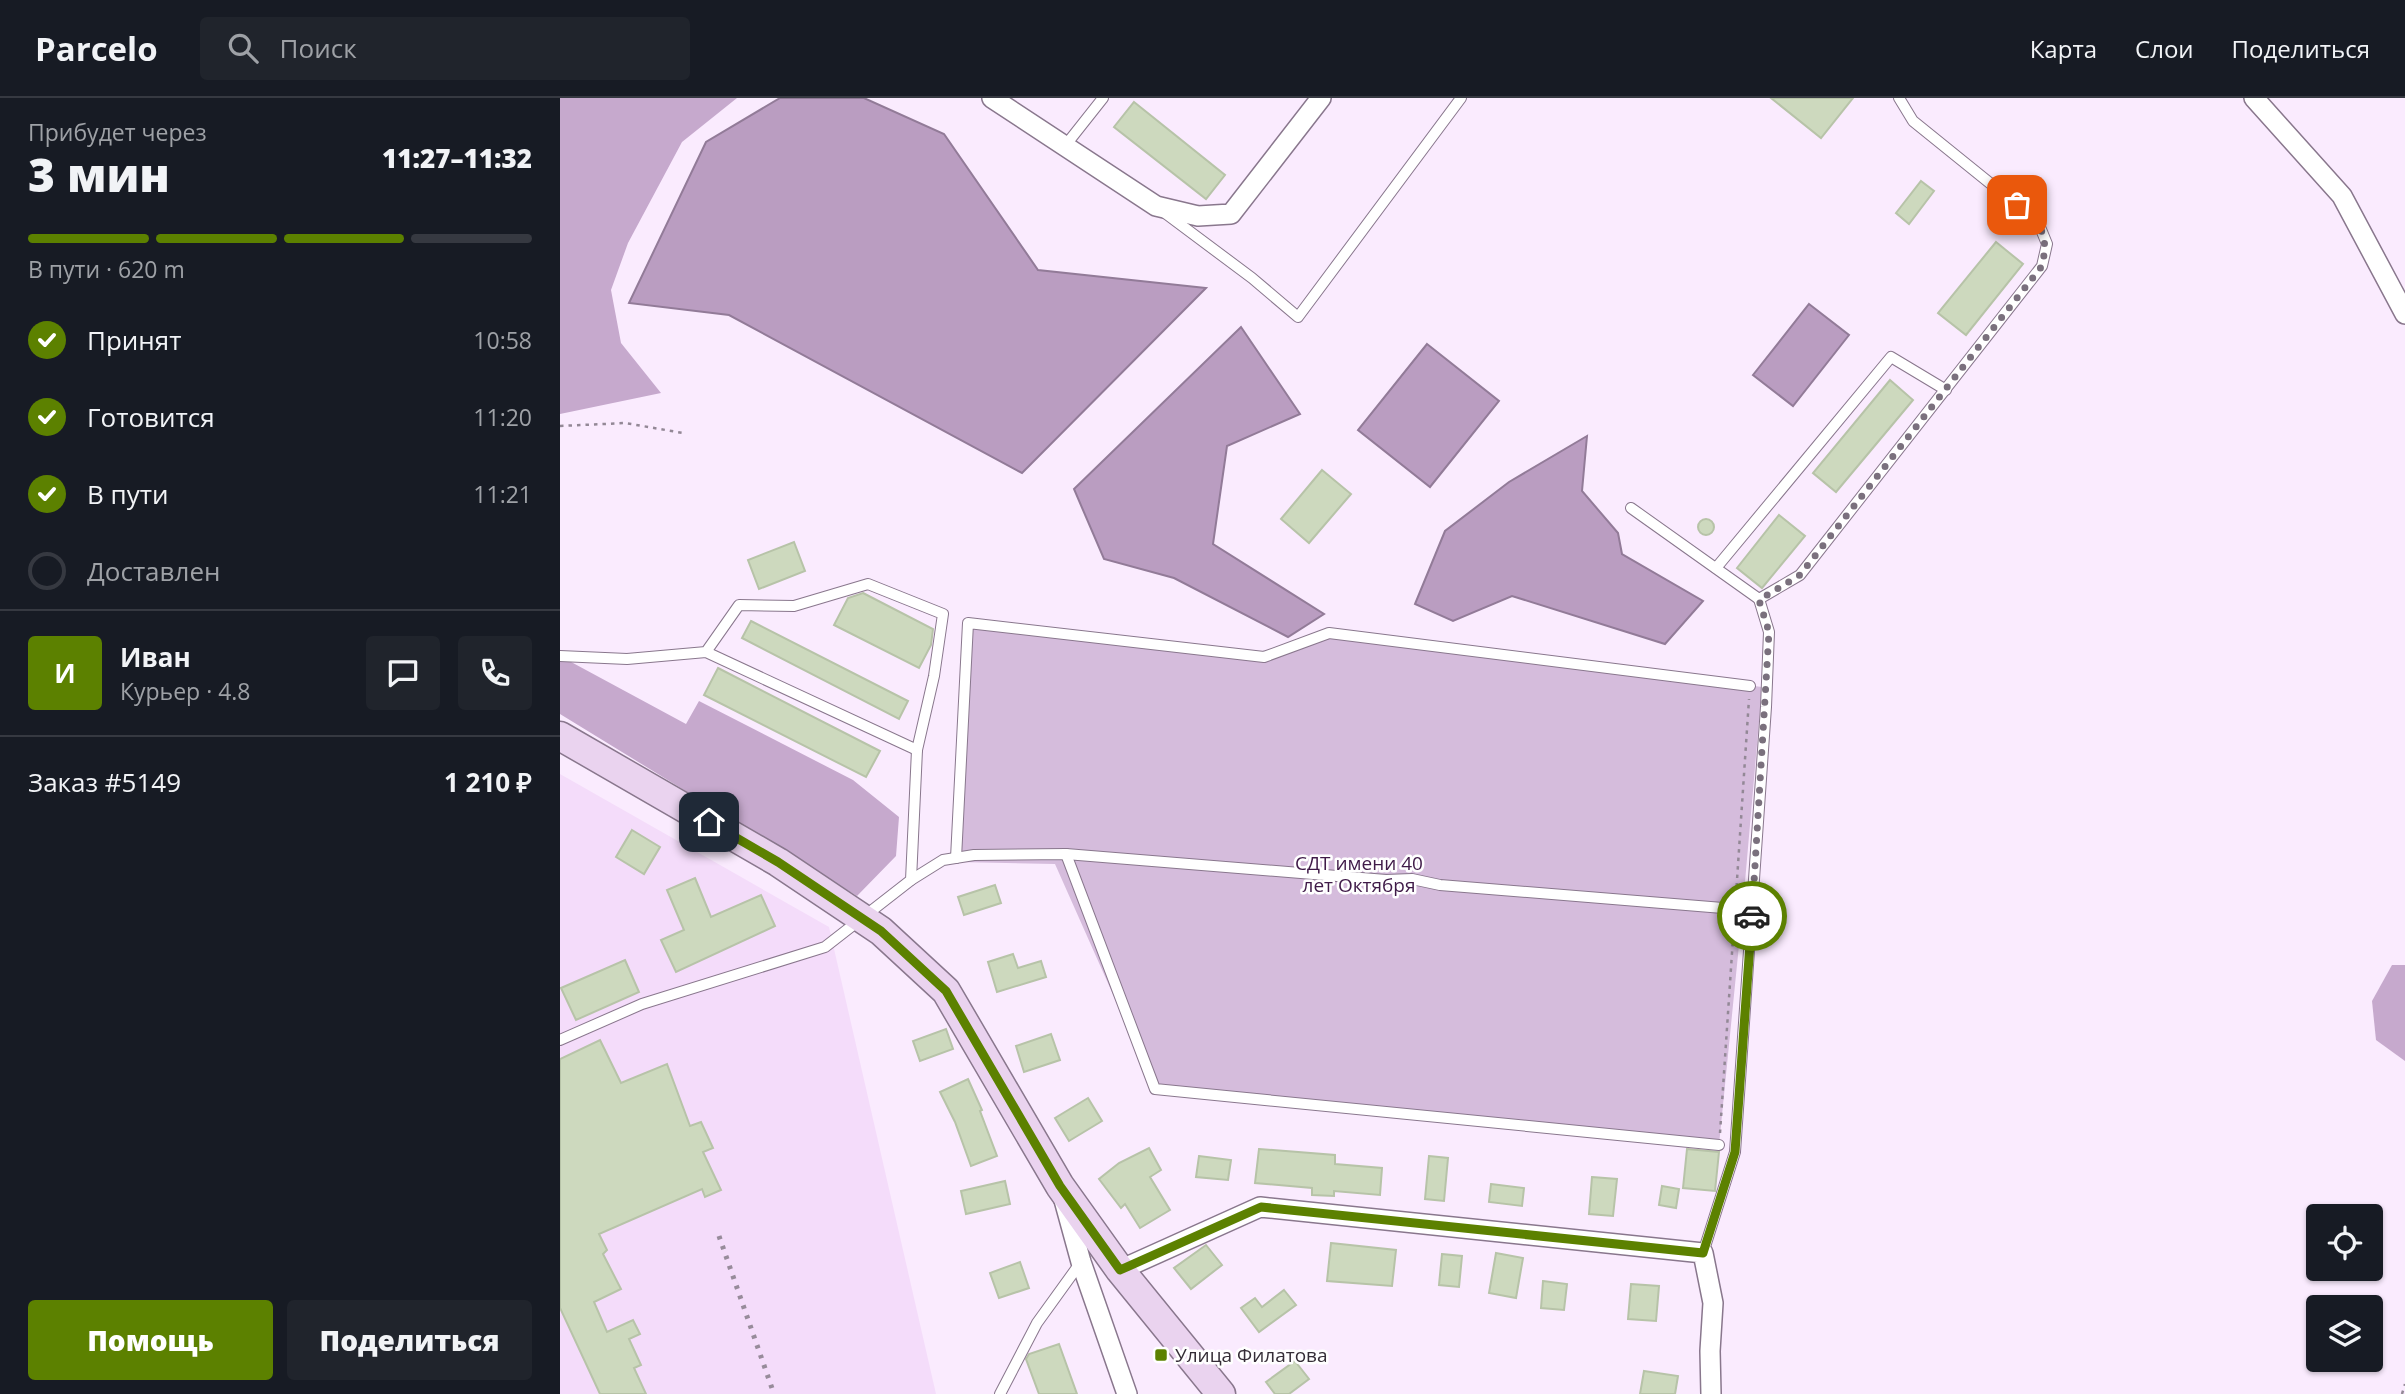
<!DOCTYPE html>
<html lang="ru">
<meta charset="utf-8">
<style>
body{margin:0;font-family:"Open Sans",sans-serif;background:#20242c;color:#f1f3f6;height:100vh;display:flex;flex-direction:column;font-size:26px;white-space:nowrap}
*{box-sizing:border-box;margin:0}
p{font-size:23px;color:#9ea1a6}
.icon{flex:none;width:38px;height:38px;fill:none;stroke:currentColor;stroke-width:2;stroke-linecap:round;stroke-linejoin:round}
.map{position:relative;flex:1;overflow:hidden}
.details{display:flex;flex-direction:column;background:#171b24;width:560px}
.details>*{flex:none}
.fabs{position:absolute;left:1746px;top:1106px;display:grid;gap:14px}
.fabs a{display:grid;place-items:center;width:77px;height:77px;border-radius:7px;background:#171b24;box-shadow:0 2px 5px #0004;font-size:35px}
.pin{position:absolute;display:grid;place-items:center;width:60px;height:60px;color:#fff;margin:-30px;border-radius:14px;box-shadow:0 4px 10px #0006}
.courier{position:absolute;display:grid;place-items:center;width:70px;height:70px;margin:-35px;border:5px solid #5c8100;border-radius:50%;background:#fff;color:#222;box-shadow:0 2px 9px #0007}
.summary em{font-style:normal;font-weight:800}
.summary div{display:flex;flex-direction:column-reverse}
.summary{display:flex;align-items:center;justify-content:space-between;height:119px;padding:0 28px}
h1{font-size:46px;font-weight:800;line-height:52px}
.bar{display:grid;grid-template-columns:repeat(4,1fr);gap:10px 7px;align-content:center;height:84px;padding:0 28px}
.bar i{height:9px;border-radius:5px;background:#363941}
.bar .on{background:#5c8100}
.bar p{grid-column:span 4}
.line{display:flex;align-items:center;gap:18px;padding:0 28px;border-top:2px solid #363941}
.line div{flex:1}
.round{display:grid;place-items:center;flex:none;width:74px;height:74px;border-radius:7px;background:#20242c}
ol{padding:0 28px;list-style:none}
li{display:flex;align-items:center;gap:21px;height:77px}
li p{margin-inline-start:auto}
li .icon{padding:7px;border-radius:50%;background:#5c8100;color:#fff;stroke-width:4}
li:last-child{color:#9ea1a6}
li i{width:38px;height:38px;border:4px solid #363941;border-radius:50%}
.action{display:flex;gap:14px;margin-top:auto;padding:14px 28px}
.action a{flex:1;height:80px;border-radius:7px;background:#5c8100;color:#fff;font-size:28px;font-weight:800;line-height:80px;text-align:center}
.action a+a{background:#20242c;color:#f1f3f6}
header{display:flex;align-items:center;gap:42px;box-sizing:border-box;height:98px;padding:0 35px;background:#171b24;border-bottom:2px solid #363941}
header strong{font-size:33px}
nav{display:flex;gap:38px;margin-inline-start:auto;font-size:24px}
.search{width:490px;height:63px;background:#20242c;display:flex;align-items:center;gap:18px;box-sizing:border-box;padding:0 24px;border-radius:7px;color:#9ea1a6;font-size:26px}
main{display:flex;flex:1;min-height:0}
.map>svg:first-child{display:block}
.built{fill:#f4dcfa}
.green{fill:#d5bcdc}
.forest{fill:#c6a9cd}
.water{fill:#ba9dc1;stroke:#927b98;stroke-width:2}
.building{fill:#cdd9be;stroke:#b7c3a8;stroke-width:2}
.lines{fill:none;stroke-linecap:round;stroke-linejoin:round}
.service-casing{stroke:#89778d;stroke-width:12}
.minor-casing{stroke:#89778d;stroke-width:22}
.secondary-casing{stroke:#89778d;stroke-width:31}
.path{stroke:#938896;stroke-width:2.5;stroke-dasharray:3.5 5;stroke-linecap:butt}
.service{stroke:#fff;stroke-width:10}
.minor{stroke:#fff;stroke-width:19}
.secondary{stroke:#ead3ef;stroke-width:28}
.rail{stroke:#978b9a;stroke-width:5;stroke-dasharray:3.5 7;stroke-linecap:butt}
.done{stroke:#7a707d;stroke-width:7;stroke-dasharray:0 12.6}
.route{stroke:#5c8100;stroke-width:9}
.poi-dot{fill:#5c8100;stroke:#fff;stroke-width:2.5}
.labels{text-anchor:middle;dominant-baseline:central;stroke-width:5;stroke-linejoin:round;paint-order:stroke}
.park-label{font-size:19px;fill:#3f1a48;stroke:#fff}
.poi-label{font-size:19px;fill:#352d37;stroke:#fff;text-anchor:start}
</style>
<header>
<strong>Parcelo</strong>
<div class="search"><svg class="icon" aria-label="search" viewBox="0 0 24 24"><circle cx="10" cy="10" r="6"/><path d="M15 15l6 6"/></svg>Поиск</div>
<nav><a>Карта</a><a>Слои</a><a>Поделиться</a></nav>
</header>
<main>
<section class="details">
<div class="summary"><div><h1>3 мин</h1><p>Прибудет через</p></div><em>11:27–11:32</em></div>
<div class="bar"><i class="on"></i><i class="on"></i><i class="on"></i><i></i><p>В пути · 620 m</p></div>
<ol>
<li><svg class="icon" aria-label="check" viewBox="0 0 24 24"><path d="M5 12l5 5 9-10"/></svg>Принят<p>10:58</p></li>
<li><svg class="icon" aria-label="check" viewBox="0 0 24 24"><path d="M5 12l5 5 9-10"/></svg>Готовится<p>11:20</p></li>
<li><svg class="icon" aria-label="check" viewBox="0 0 24 24"><path d="M5 12l5 5 9-10"/></svg>В пути<p>11:21</p></li>
<li><i></i>Доставлен</li>
</ol>
<div class="line" style="height:126px"><b class="round" style="background:#5c8100;color:#fff">И</b><div><b>Иван</b><p>Курьер · 4.8</p></div><a class="round"><svg class="icon" aria-label="chat" viewBox="0 0 24 24"><path d="M4 5h16v11H9l-5 4z"/></svg></a><a class="round"><svg class="icon" aria-label="phone" viewBox="0 0 24 24"><path d="M5 4h4l2 5-3 2q2 4 5 5l2-3 5 2v4C11 20 4 13 5 4z"/></svg></a></div>
<div class="line" style="height:91px"><div>Заказ #5149</div><b>1 210 ₽</b></div>
<div class="action"><a>Помощь</a><a>Поделиться</a></div>
</section>
<div class="map">
<svg width="1845" height="1296" viewBox="0 0 1845 1296">
<rect width="100%" height="100%" fill="#faebfe"/>
<polygon class="built" points="0,676 269,829 376,1296 0,1296"/>
<polygon class="green" points="408,525 704,559 769,535 1202,589 1183,807 1159,1047 595,991 495,766 398,764"/>
<g class="forest">
<polygon points="0,0 177,0 122,44 68,145 51,192 61,245 101,295 0,316"/>
<polygon points="0,558 126,626 139,603 293,682 339,719 336,758 297,798 0,616"/>
<polygon points="1832,867 1845,867 1845,963 1816,942 1812,903"/>
</g>
<g class="water">
<polygon points="220,0 304,0 384,36 478,172 646,190 462,375 169,217 69,205 146,44"/>
<polygon points="1249,206 1289,237 1233,308 1193,277"/>
<polygon points="681,229 740,316 667,348 653,446 764,516 728,539 614,480 544,461 514,391"/>
<polygon points="867,246 939,303 870,389 798,332"/>
<polygon points="1027,338 1022,393 1058,435 1062,456 1143,503 1105,546 952,498 893,523 855,506 885,433 949,384"/>
</g>
<g class="building">
<polygon points="1211,0 1293,0 1261,40"/>
<polygon points="574,4 665,77 646,101 554,29"/>
<polygon points="1361,83 1374,93 1349,126 1336,115"/>
<polygon points="1436,144 1463,166 1406,237 1378,215"/>
<polygon points="1330,282 1353,302 1276,394 1253,375"/>
<polygon points="762,372 791,396 749,445 721,421"/>
<polygon points="1219,417 1245,438 1202,490 1177,470"/>
<circle cx="1146" cy="429" r="8"/>
<polygon points="234,444 245,473 199,491 188,462"/>
<polygon points="303,495 373,531 371,547 359,570 274,527 288,500"/>
<polygon points="191,523 348,603 339,621 182,540"/>
<polygon points="158,570 320,653 306,679 144,597"/>
<polygon points="72,732 100,749 84,776 56,759"/>
<polygon points="135,780 151,819 201,797 215,828 116,874 101,842 124,832 107,792"/>
<polygon points="435,787 441,805 404,817 398,799"/>
<polygon points="453,856 458,870 481,863 486,879 437,894 428,864"/>
<polygon points="65,862 79,894 16,922 1,890"/>
<polygon points="386,931 393,951 360,963 353,943"/>
<polygon points="491,936 500,962 464,974 456,948"/>
<polygon points="40,942 61,985 107,966 130,1028 141,1024 153,1050 143,1054 161,1092 145,1099 142,1091 39,1136 47,1152 43,1156 61,1191 34,1204 47,1234 73,1222 80,1236 69,1241 81,1267 74,1270 86,1296 40,1296 0,1210 0,961"/>
<polygon points="408,981 422,1012 420,1013 437,1058 411,1068 395,1024 380,994"/>
<polygon points="528,1000 542,1023 509,1043 495,1020"/>
<polygon points="589,1050 601,1072 590,1079 610,1112 580,1130 565,1106 561,1110 539,1081 559,1065"/>
<polygon points="699,1051 775,1057 775,1066 822,1070 820,1097 774,1093 774,1098 752,1097 752,1090 695,1085"/>
<polygon points="1127,1051 1159,1054 1155,1093 1123,1090"/>
<polygon points="639,1058 671,1062 668,1082 636,1079"/>
<polygon points="869,1058 888,1060 884,1103 865,1101"/>
<polygon points="1032,1079 1057,1081 1053,1118 1029,1116"/>
<polygon points="445,1083 450,1106 406,1116 401,1093"/>
<polygon points="931,1086 964,1090 962,1108 929,1104"/>
<polygon points="1102,1088 1119,1091 1116,1110 1099,1107"/>
<polygon points="771,1145 836,1152 832,1188 767,1183"/>
<polygon points="646,1147 662,1167 631,1191 614,1170"/>
<polygon points="936,1155 963,1160 956,1200 929,1195"/>
<polygon points="882,1156 902,1158 899,1189 879,1187"/>
<polygon points="460,1164 469,1190 439,1200 430,1175"/>
<polygon points="983,1183 1007,1186 1004,1212 981,1210"/>
<polygon points="1071,1186 1099,1188 1096,1223 1068,1221"/>
<polygon points="724,1192 736,1207 699,1234 681,1210 695,1200 702,1209"/>
<polygon points="499,1246 517,1296 479,1296 466,1261 469,1256"/>
<polygon points="735,1263 749,1281 729,1296 715,1296 706,1284"/>
<polygon points="1084,1273 1118,1278 1115,1296 1080,1296"/>
</g>
<g class="lines">
<defs>
<g id="service">
<polyline points="505,48 543,0"/>
<polyline points="605,115 692,180 738,219 901,0"/>
<polyline points="1071,410 1199,501 1240,477 1482,168 1487,146 1478,124 1353,23 1339,0"/>
<polyline points="1156,470 1331,259 1386,292"/>
<polyline points="0,558 67,561 146,554 357,652 374,578 383,516 308,486 234,508 179,507 146,554"/>
<polyline points="506,756 595,991 1159,1047"/>
<polyline points="396,760 408,525 704,559 769,535 1190,588"/>
<polyline points="351,782 383,762 414,757 506,756 826,782 852,781 880,787 1175,811"/>
<polyline points="0,942 82,906 265,849 351,782 357,652"/>
<polyline points="1143,1155 1175,1054 1206,609 1209,534 1199,501"/>
<polyline points="440,1296 477,1225 521,1164"/>
</g>
<g id="minor">
<polyline points="432,0 596,108 638,118 671,116 761,0"/>
<polyline points="1694,0 1782,98 1845,216"/>
<polyline points="504,1102 521,1164 567,1296"/>
<polyline points="560,1172 700,1109 1143,1155 1153,1205 1150,1253 1151,1296"/>
</g>
<polyline id="secondary" points="0,638 218,764 321,833 386,893 500,1088 560,1172 661,1296"/>
</defs>
<use href="#service" class="service-casing"/>
<use href="#minor" class="minor-casing"/>
<use href="#secondary" class="secondary-casing"/>
<g class="path">
<polyline points="0,328 65,325 123,335"/>
<polyline points="1176,797 1189,601"/>
<polyline points="1160,1035 1174,825"/>
<polyline points="1842,1296 1845,1286"/>
</g>
<use href="#service" class="service"/>
<use href="#minor" class="minor"/>
<use href="#secondary" class="secondary"/>
<polyline class="rail" points="159,1138 214,1296"/>
</g>
<g class="lines">
<path class="done" d="M 1192,818 L 1209,534 L 1199,502 L 1240,477 L 1482,168 C 1489,136 1482,127 1457,107"/>
<polyline class="route" points="149,724 218,764 321,833 386,893 500,1088 560,1172 701,1109 1143,1155 1175,1054 1192,818"/>
</g>
<rect class="poi-dot" x="594" y="1250" width="14" height="14" rx="3.5"/>
<g class="labels">
<g class="park-label">
<text x="799" y="765">СДТ имени 40<tspan x="799" dy="22">лет Октября</tspan></text>
</g>
<g class="poi-label">
<text x="615" y="1257">Улица Филатова</text>
</g>
</g>
</svg>
<div class="fabs">
<a><svg class="icon" aria-label="locate" viewBox="0 0 24 24"><circle cx="12" cy="12" r="6"/><path d="M12 2v4M12 18v4M2 12h4M18 12h4"/></svg></a>
<a><svg class="icon" aria-label="layers" viewBox="0 0 24 24"><path d="M12 4l9 5-9 5-9-5zM3 14l9 5 9-5"/></svg></a>
</div>
<div class="pin" style="left:1457px;top:107px;background:#ea580c"><svg class="icon" aria-label="bag" viewBox="0 0 24 24"><path d="M5 8h14l-1 12H6zM9 8a3 3 0 0 1 6 0"/></svg></div>
<div class="pin" style="left:149px;top:724px;background:#1f2937"><svg class="icon" aria-label="home" viewBox="0 0 24 24"><path d="M3 11l9-7 9 7M6 9v11h12V9"/></svg></div>
<div class="courier" style="left:1192px;top:818px"><svg class="icon" aria-label="car" viewBox="0 0 24 24"><path d="M5 17H2v-5l4-1 3-4h7l3 4 3 1v5h-3M9 17h6M6 11h13"/><circle cx="7" cy="17" r="2"/><circle cx="17" cy="17" r="2"/></svg></div>
</div>
</main>
